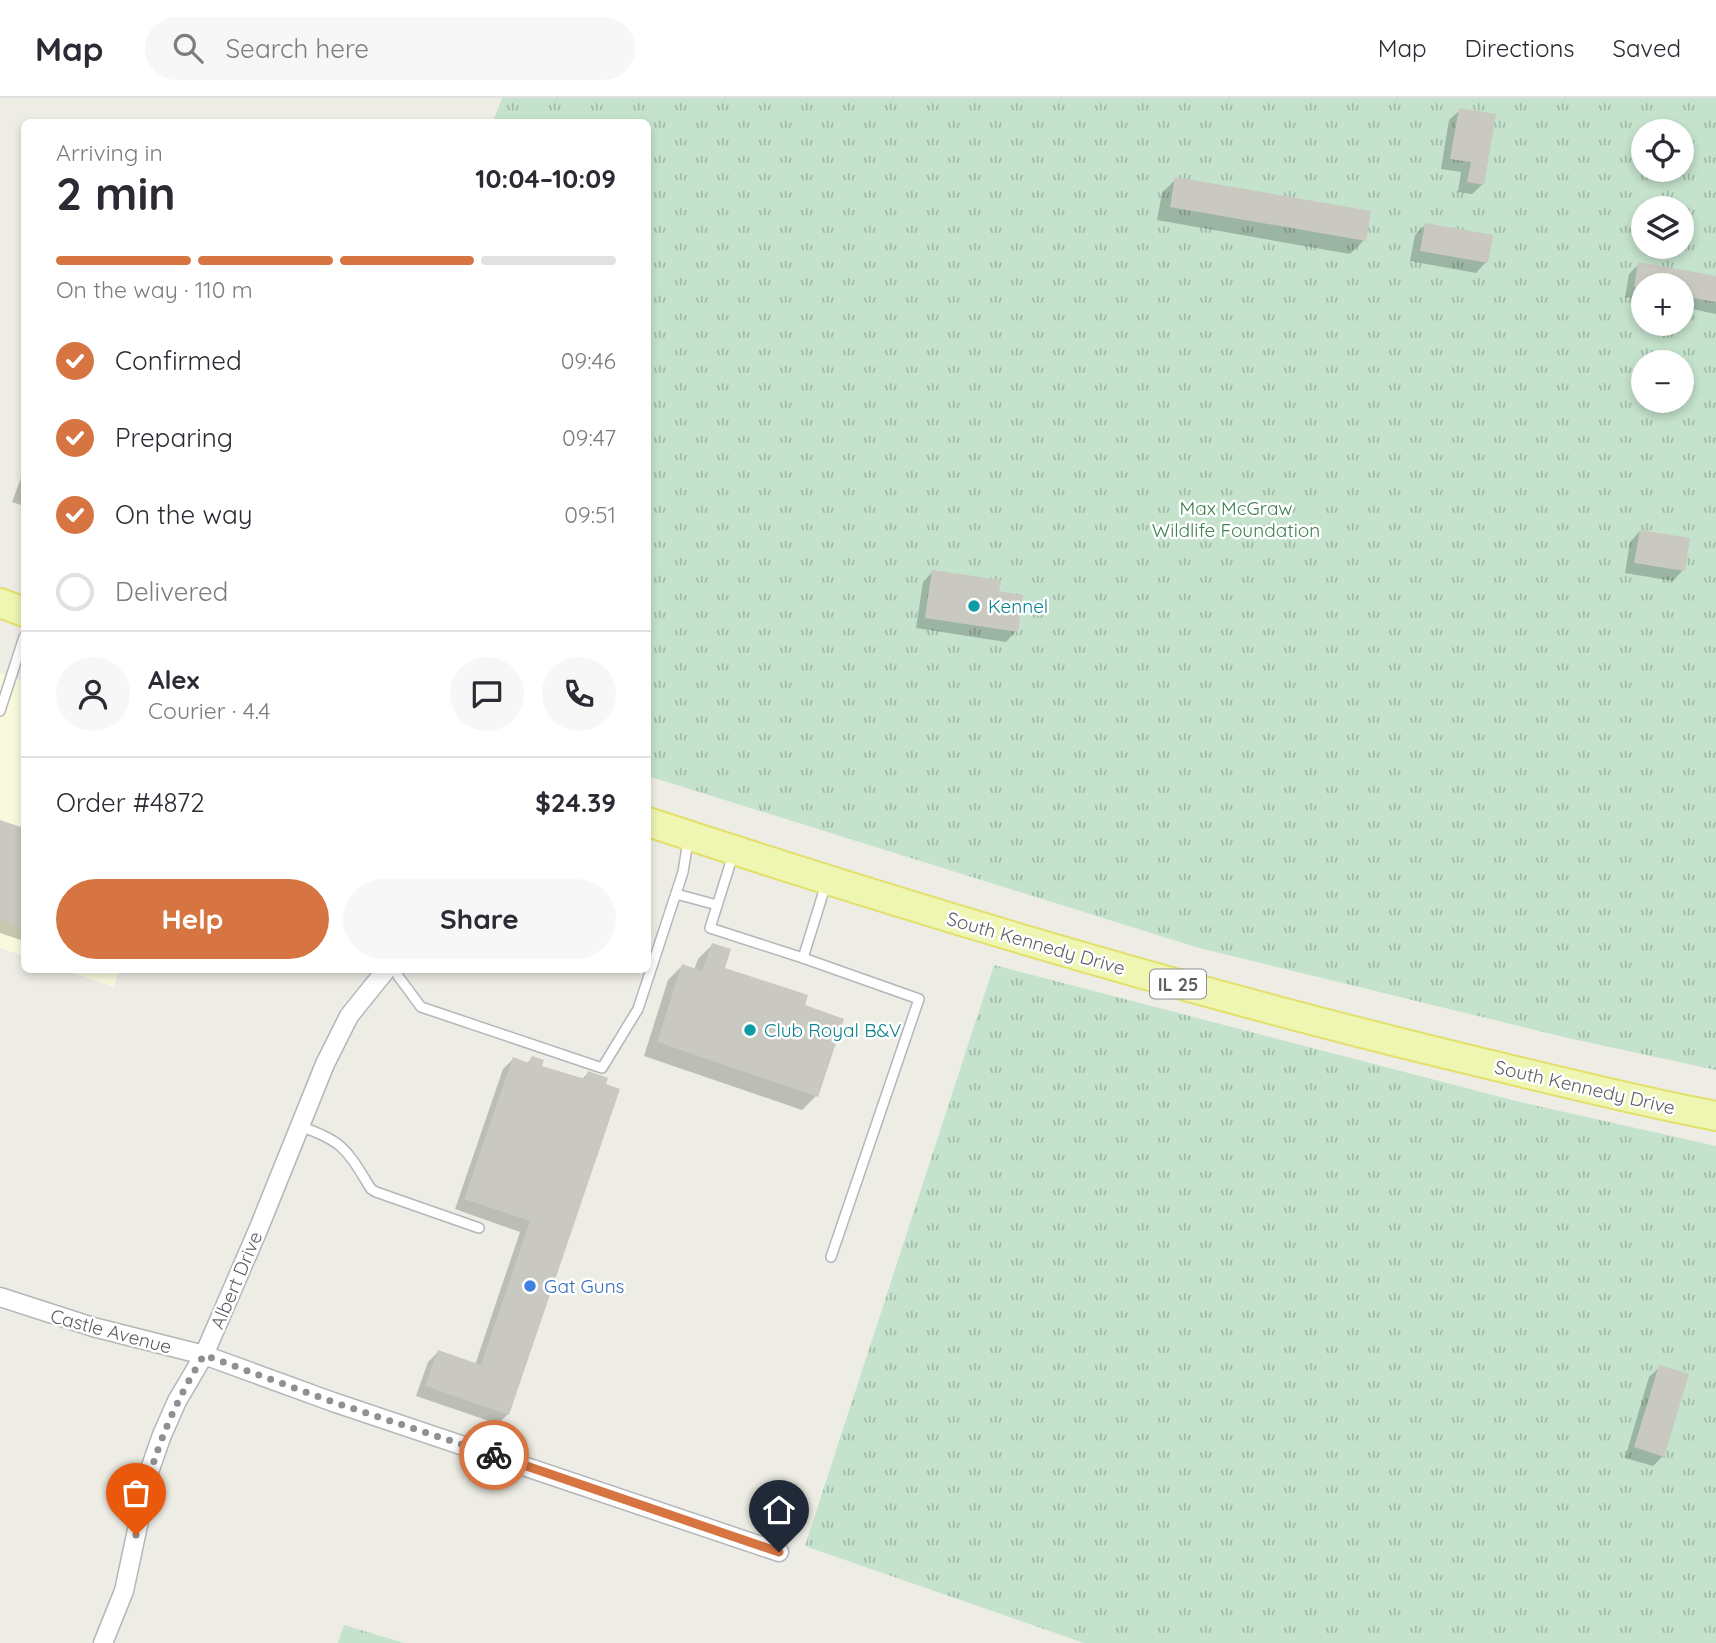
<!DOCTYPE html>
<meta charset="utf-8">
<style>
body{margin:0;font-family:Quicksand,sans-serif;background:#f7f7f7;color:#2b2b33;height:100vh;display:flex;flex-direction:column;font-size:26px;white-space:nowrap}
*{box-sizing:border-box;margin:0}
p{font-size:23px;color:#7c7c81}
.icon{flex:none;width:38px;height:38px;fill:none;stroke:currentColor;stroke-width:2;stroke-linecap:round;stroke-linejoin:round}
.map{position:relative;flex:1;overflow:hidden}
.panel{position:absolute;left:21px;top:21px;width:630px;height:854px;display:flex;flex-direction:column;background:#fff;border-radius:10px;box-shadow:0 4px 10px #0003}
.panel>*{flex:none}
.tools{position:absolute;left:1631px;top:21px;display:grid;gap:14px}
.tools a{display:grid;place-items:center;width:63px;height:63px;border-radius:50%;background:#fff;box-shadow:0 4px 10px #0003;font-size:35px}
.pin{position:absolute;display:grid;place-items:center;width:60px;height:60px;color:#fff;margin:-72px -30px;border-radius:50% 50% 50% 0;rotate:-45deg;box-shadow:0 0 7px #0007}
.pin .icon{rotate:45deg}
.courier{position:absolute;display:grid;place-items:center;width:70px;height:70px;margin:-35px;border:5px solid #d67542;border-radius:50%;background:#fff;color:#222;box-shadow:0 2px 9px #0007}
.head em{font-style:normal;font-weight:700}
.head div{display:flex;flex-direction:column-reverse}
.head{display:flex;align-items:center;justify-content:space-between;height:119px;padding:0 35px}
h1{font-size:46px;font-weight:700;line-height:52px}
.bar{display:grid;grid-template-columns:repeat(4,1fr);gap:10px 7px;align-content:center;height:84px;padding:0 35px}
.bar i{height:9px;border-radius:5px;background:#e1e1e2}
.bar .active{background:#d67542}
.bar p{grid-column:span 4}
.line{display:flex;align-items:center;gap:18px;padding:0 35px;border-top:2px solid #e1e1e2}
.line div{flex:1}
.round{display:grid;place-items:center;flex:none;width:74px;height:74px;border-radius:37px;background:#f7f7f7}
ol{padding:0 35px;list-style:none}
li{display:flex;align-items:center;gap:21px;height:77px}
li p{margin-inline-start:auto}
li .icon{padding:7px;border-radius:50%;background:#d67542;color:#fff;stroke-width:4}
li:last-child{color:#7c7c81}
li i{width:38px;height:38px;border:4px solid #e1e1e2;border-radius:50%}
.action{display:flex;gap:14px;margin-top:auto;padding:14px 35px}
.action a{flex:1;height:80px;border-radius:42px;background:#d67542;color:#fff;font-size:28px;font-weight:700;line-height:80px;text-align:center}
.action a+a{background:#f7f7f7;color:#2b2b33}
header{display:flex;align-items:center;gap:42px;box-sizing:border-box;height:98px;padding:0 35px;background:#fff;border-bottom:2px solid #e1e1e2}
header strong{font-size:33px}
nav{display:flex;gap:38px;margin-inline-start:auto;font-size:24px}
.search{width:490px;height:63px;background:#f7f7f7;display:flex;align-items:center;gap:18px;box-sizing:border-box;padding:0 24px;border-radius:38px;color:#7c7c81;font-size:26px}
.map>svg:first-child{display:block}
.commercial{fill:#f9fadd}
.park{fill:url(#park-tufts);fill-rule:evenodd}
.shadow{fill:#0003}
.building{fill:#c9c8c1}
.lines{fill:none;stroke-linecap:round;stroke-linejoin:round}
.lane-casing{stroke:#b5b5ba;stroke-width:12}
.street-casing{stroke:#b5b5ba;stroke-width:21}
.primary-casing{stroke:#e2e06a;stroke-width:32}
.lane{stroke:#fff;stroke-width:9}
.street{stroke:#fff;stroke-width:18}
.primary{stroke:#eff6b1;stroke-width:28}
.done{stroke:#8f9091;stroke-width:7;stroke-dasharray:0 12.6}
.route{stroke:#d67542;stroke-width:9}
.culture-dot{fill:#0f9aa8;stroke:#fff;stroke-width:2.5}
.shop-dot{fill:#3f7fe0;stroke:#fff;stroke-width:2.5}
.labels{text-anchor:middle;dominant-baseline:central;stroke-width:5;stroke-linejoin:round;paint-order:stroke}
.shield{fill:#fff;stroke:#8e8e92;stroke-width:2}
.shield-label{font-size:18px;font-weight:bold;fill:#5d5e64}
.park-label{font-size:19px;fill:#3f8053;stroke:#fff}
.culture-label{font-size:19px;fill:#0d838f;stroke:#fff;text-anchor:start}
.street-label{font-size:19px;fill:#5d5e64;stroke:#fff}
.shop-label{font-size:19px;fill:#366cbe;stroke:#fff;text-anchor:start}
</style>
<header>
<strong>Map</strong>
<div class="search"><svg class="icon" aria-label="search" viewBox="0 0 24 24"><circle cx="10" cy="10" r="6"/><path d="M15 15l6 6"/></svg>Search here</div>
<nav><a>Map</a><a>Directions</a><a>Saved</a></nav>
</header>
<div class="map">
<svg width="1716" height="1545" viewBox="0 0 1716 1545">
<defs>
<pattern id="park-tufts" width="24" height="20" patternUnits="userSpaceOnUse" patternTransform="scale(1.75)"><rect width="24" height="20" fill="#c4e2cc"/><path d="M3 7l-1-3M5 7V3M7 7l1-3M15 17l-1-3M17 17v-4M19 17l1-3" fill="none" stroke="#a2baa9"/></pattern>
</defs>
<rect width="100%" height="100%" fill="#edede5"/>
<g class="commercial">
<polygon points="0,575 24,583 24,858 0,850"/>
<polygon points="63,872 119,872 114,889"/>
</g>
<g class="park">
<path d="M 502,0 L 1716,0 L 1716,972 L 1568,940 L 1199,850 L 648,678 L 648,24 L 493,24 ZM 1643,33 L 1682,33 L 1682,72 L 1643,72 ZM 1643,110 L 1682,110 L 1682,149 L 1643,149 ZM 1643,187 L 1682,187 L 1682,226 L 1643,226 ZM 1643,264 L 1682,264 L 1682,303 L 1643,303 Z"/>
<polygon points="994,867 1520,1004 1716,1048 1716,1545 1084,1545 805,1448"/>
<polygon points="344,1527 404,1545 338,1545"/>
</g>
<g class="shadow">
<polygon points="1460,12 1483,86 1472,96 1458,94 1461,74 1441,71 1449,22"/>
<polygon points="1176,81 1364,142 1350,156 1157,122 1162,95"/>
<polygon points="1425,127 1486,164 1476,175 1410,163 1415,137"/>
<polygon points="1639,166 1716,180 1716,216 1682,209 1682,187 1643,187 1643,202 1625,199 1629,176"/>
<polygon points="24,372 24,408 12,404"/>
<polygon points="1640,433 1683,472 1673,483 1625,475 1630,444"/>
<polygon points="933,473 997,495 1016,533 1006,544 916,530 923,484"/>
<polygon points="0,724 24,732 24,843 0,835"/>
<polygon points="712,847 723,871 803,909 816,998 802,1012 644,958 668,882 682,868 694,872 698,861"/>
<polygon points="532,960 540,970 582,981 588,975 508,1316 498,1326 416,1298 428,1264 438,1254 475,1267 520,1134 455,1111 503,971 513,961 526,966"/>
<polygon points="1660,1269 1663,1358 1653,1368 1625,1360 1649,1279"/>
</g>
<g class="building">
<polygon points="1459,10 1496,16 1484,87 1467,84 1471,64 1450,61"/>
<polygon points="1175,79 1371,113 1366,143 1170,109"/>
<polygon points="1425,125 1493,137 1488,165 1420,153"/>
<polygon points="1638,164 1716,178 1716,204 1682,198 1682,187 1643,187 1643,191 1634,189"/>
<polygon points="1640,432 1690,440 1685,473 1634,465"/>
<polygon points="932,472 1001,482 999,493 1023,497 1018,534 925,520"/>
<polygon points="0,722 24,730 24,830 0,822"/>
<polygon points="712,845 731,851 725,870 808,897 805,907 844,921 818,999 657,944 682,866 702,873"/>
<polygon points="532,958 544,962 542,968 585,981 588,973 608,980 606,986 620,991 509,1317 425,1288 438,1252 481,1267 530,1123 464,1101 513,959 529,965"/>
<polygon points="1659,1267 1689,1276 1664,1359 1634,1349"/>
</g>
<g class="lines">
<defs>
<g id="lane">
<polyline points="0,613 24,539"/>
<polyline points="733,757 710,830 803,860 826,786"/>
<polyline points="676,796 717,807"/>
<polyline points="803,860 919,901 831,1159"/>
<polyline points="397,872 398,878 421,909 602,970 638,911 683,774 688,743"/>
<path d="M 299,1028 C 344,1043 347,1052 371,1091 L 376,1094 L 479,1130"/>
</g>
<g id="street">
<polyline points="0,1199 93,1229 204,1257 333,1304 779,1454"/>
<polyline points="103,1545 124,1493 150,1371 162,1337 177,1303 204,1257 258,1132 325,966 349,918 386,872"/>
</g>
<g id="primary">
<polyline points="0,505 24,514"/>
<path d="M 648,724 C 912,811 1179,891 1450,957 C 1538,978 1627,1001 1716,1018"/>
</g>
</defs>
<use href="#lane" class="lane-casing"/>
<use href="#street" class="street-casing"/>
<use href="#primary" class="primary-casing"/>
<use href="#lane" class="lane"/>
<use href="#street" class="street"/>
<use href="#primary" class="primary"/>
</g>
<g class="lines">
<path class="done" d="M 136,1437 C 148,1369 168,1315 204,1257 L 333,1304 L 494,1357"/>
<polyline class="route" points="494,1357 779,1454"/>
</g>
<g class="culture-dot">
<circle cx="974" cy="508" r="7"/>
<circle cx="750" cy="932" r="7"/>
</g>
<circle class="shop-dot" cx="530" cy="1188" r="7"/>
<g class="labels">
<rect class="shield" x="1150" y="871.5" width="56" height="29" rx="5"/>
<g class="shield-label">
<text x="1178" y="886">IL 25</text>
</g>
<g class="park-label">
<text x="1236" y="410">Max McGraw<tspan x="1236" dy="22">Wildlife Foundation</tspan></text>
</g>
<g class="culture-label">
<text x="988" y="508">Kennel</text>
<text x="764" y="932">Club Royal B&amp;V</text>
</g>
<g class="street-label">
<text transform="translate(1036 845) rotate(16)">South Kennedy Drive</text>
<text transform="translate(1585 989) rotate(13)">South Kennedy Drive</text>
<text transform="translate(236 1182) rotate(-67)">Albert Drive</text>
<text transform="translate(111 1233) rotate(15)">Castle Avenue</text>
</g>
<g class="shop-label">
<text x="544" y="1188">Gat Guns</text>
</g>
</g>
</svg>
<div class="tools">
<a><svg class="icon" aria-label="locate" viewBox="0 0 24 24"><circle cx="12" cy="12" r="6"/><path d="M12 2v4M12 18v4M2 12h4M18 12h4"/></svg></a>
<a><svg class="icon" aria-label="layers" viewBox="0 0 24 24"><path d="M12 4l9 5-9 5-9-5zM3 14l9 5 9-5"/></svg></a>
<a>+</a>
<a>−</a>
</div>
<div class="pin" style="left:136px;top:1437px;background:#ea580c"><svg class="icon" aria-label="bag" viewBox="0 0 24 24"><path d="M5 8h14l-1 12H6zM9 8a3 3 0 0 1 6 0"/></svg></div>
<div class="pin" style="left:779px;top:1454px;background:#1f2937"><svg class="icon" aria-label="home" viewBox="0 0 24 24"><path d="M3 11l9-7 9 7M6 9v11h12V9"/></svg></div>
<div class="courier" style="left:494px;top:1357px"><svg class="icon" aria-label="bike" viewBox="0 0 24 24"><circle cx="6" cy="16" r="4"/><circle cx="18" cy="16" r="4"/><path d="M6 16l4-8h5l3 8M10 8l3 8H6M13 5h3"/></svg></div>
<section class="panel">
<div class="head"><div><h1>2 min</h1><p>Arriving in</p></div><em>10:04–10:09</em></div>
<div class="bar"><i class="active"></i><i class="active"></i><i class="active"></i><i></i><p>On the way · 110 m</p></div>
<ol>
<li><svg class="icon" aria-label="check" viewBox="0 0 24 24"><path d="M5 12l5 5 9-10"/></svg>Confirmed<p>09:46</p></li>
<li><svg class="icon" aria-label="check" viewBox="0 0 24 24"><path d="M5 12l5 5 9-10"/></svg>Preparing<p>09:47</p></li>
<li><svg class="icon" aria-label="check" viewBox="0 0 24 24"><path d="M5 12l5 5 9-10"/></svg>On the way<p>09:51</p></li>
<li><i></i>Delivered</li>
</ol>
<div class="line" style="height:126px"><a class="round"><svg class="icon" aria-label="person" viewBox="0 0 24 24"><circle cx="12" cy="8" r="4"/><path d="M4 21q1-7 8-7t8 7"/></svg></a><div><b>Alex</b><p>Courier · 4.4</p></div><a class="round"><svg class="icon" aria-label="chat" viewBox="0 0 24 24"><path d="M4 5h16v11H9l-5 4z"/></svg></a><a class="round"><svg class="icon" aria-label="phone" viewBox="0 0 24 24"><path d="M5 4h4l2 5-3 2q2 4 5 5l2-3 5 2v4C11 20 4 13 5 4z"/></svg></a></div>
<div class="line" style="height:91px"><div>Order #4872</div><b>$24.39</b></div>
<div class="action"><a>Help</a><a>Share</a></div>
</section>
</div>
